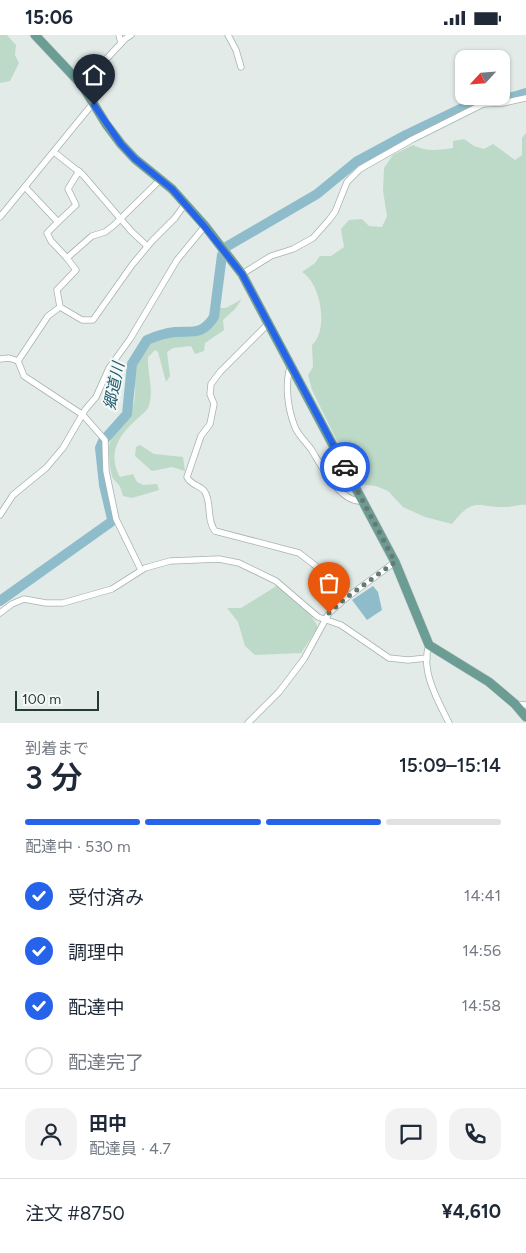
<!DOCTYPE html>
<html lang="ja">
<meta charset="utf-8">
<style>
body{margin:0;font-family:Figtree,"Noto Sans JP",sans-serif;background:#f2f2f3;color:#1f2937;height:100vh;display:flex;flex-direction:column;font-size:19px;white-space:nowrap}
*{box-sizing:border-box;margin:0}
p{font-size:16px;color:#747a83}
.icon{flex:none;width:28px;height:28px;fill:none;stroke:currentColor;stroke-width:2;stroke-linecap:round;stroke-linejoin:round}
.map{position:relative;height:688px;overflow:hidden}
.panel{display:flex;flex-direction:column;background:#fff;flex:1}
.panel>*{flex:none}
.needle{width:32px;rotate:244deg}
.buttons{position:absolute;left:455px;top:15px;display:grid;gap:10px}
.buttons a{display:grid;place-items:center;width:55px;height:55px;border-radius:10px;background:#fff;box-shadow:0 1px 4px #0004;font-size:25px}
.scale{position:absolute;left:15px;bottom:12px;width:84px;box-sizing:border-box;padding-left:5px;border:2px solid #243b37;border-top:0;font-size:14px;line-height:18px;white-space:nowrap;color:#243b37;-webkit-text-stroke:4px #f3f8f6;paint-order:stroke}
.pin{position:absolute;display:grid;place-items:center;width:42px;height:42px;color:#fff;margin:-51px -21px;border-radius:50% 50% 50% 0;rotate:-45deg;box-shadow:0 0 5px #0007}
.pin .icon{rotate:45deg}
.courier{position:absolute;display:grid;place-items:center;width:50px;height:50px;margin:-25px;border:4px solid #2563eb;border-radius:50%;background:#fff;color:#222;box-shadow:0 1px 6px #0007}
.head em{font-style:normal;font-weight:600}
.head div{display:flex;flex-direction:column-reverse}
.head{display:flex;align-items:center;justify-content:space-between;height:85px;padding:0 25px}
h1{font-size:32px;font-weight:600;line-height:38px}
.bar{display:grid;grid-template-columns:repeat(4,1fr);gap:8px 5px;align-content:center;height:60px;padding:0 25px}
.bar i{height:6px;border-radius:4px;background:#e0e1e3}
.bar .active{background:#2563eb}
.bar p{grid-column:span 4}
.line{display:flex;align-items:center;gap:12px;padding:0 25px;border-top:1px solid #e0e1e3}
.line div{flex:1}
.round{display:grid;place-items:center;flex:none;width:52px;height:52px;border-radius:15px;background:#f2f2f3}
ol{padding:0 25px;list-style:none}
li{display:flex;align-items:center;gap:15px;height:55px}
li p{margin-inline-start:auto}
li .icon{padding:5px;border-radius:50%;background:#2563eb;color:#fff;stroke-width:4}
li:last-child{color:#747a83}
li i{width:28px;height:28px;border:2px solid #e0e1e3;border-radius:50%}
.status{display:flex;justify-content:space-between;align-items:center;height:35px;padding:0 25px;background:#fff;direction:ltr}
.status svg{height:14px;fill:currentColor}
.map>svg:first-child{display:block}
.green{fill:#bddac8}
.water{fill:#8fbccb}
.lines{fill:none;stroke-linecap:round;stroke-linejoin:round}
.river{stroke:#8fbccb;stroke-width:10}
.minor-casing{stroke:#a5b3af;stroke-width:7}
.primary-casing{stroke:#c2c8c7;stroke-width:10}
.minor{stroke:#fff;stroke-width:5.5}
.primary{stroke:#6b9d94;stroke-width:9}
.done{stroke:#667975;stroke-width:5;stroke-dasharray:0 9}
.route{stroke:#2563eb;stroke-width:6}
.labels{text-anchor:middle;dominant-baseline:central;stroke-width:4.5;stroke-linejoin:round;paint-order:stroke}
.water-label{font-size:16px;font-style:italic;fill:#235d71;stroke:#f3f8f6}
</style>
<div class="status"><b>15:06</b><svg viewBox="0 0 49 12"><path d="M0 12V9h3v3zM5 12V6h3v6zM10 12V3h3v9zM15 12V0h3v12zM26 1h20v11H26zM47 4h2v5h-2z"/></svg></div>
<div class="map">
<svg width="526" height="688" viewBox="0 0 526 688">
<rect width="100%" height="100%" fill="#e2ebe8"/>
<g class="green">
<polygon points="0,0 7,0 16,10 15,20 19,28 10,46 0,48"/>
<path d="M 526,98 L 526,470 C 519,469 513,472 507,472 C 477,473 475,460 452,489 L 425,482 L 403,472 L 388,456 L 376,451 L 358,449 L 312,355 L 308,340 L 313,332 L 312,310 C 329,295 321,248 302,237 L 315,228 L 320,221 L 331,221 L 344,212 L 341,194 L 349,185 L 362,184 L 369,191 L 382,192 L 387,181 L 383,156 L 384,133 L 393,120 L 413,110 C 425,117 439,115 453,113 L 453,106 L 464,104 L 474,111 L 484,114 L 493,109 L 515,125 L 522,120 L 522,103 Z"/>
<path d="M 242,264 L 235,274 L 223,285 L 224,295 L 205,308 L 204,316 L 195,319 L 191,311 L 173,313 L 167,317 L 170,341 L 166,347 L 158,317 L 155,315 L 148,322 C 147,338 155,357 148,373 C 145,378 138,382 134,387 C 117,402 108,420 120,442 L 133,439 L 137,447 L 143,450 L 157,449 L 159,455 L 132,463 L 123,461 C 122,458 121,453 119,450 C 117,447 113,445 112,441 C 110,434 109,423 109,415 C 109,396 128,389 133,372 C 139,353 129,330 144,313 C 161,294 192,305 206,296 C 214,291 216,281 218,273 L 226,273 Z"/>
<polygon points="140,410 154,419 183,422 185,436 172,432 152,436 135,421 136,412"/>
<path d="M 278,550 C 294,562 309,575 318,592 L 301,618 L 255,620 L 245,611 L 238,587 L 227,573 L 241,573 Z"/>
</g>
<polygon class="water" points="373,551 378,557 382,575 367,585 352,565"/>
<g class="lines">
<g class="river">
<polyline points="226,212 317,159 356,127 406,100 475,67 489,63 513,62 526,58"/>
<path d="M 0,566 L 111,487 L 112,484 L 104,450 L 100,413 L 103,406 L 127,379 L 132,329 L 147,305 C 156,301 166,298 175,297 C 194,296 202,300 214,282 L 222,220"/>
</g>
<defs>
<g id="minor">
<polyline points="119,0 121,8"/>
<polyline points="228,0 236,15 241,32"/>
<polyline points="82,50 125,4 131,0"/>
<polyline points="54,117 83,140 131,196 147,211"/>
<polyline points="25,152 58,187 47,198 51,206 67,223"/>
<polyline points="0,182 90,72 94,70"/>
<polyline points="58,187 76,170 68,154 79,136"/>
<polyline points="242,239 271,221 293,214 313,203 329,185 335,177 347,147 360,134 413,104 483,69 503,68 526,63"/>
<polyline points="60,272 82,285 93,285 132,230 152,206 175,183 185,169"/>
<path d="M 269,288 L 220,337 L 211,349 L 210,359 L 214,369 L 210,389 L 201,401 L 187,442 C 191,451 201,450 205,457 C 212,469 206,484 215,496 L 299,518 L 321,535 L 346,563"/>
<polyline points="0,324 9,323 18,326 24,341 83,380 105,405 106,436 116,484 141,535"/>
<polyline points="18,326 48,281 60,272 57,255 76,235 67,223 92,201 105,197 113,191 161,144"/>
<path d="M 291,330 C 284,348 288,375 295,392 C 298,400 306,407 311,414 C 321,430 340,469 363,466"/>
<polyline points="0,480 13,460 46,433 63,413 85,375 96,362 109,333 130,304 177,225 205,191"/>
<polyline points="0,578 12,569 24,564 46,568 63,568 112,554 145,533 170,526 219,524 239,528 276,546 318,582 341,590 389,623 408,625 427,623"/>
<path d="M 429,610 C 420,635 438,666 449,688"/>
<polyline points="515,669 526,670"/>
<polyline points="248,688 279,657 304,624 329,578 346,563 395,527"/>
</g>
<polyline id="primary" points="35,0 82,50 106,89 121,109 135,124 172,154 205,191 242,239 395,527 429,610 489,647 515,669 526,682"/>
</defs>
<use href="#minor" class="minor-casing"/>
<use href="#primary" class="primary-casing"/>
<use href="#minor" class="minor"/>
<use href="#primary" class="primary"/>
</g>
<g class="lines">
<polyline class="done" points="329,578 346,563 395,527 345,432"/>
<polyline class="route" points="94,70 121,109 135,124 172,154 204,191 242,239 345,432"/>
</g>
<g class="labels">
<g class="water-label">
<text transform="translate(114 351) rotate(-79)">郷道川</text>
</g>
</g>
</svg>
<div class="buttons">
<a><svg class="needle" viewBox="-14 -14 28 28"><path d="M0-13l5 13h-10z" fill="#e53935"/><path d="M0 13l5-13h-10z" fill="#747a83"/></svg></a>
</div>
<div class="scale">100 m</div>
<div class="pin" style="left:329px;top:578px;background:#ea580c"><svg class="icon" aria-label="bag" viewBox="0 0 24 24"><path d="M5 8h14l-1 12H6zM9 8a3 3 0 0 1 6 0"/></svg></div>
<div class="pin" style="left:94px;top:70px;background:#1f2937"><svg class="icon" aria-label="home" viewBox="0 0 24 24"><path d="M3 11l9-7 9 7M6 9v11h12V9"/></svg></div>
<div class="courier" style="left:345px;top:432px"><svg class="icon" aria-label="car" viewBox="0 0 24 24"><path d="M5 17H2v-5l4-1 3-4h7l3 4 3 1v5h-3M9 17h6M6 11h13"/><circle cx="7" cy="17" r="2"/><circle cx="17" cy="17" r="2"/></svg></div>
</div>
<section class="panel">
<div class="head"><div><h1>3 分</h1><p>到着まで</p></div><em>15:09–15:14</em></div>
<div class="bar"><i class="active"></i><i class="active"></i><i class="active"></i><i></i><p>配達中 · 530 m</p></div>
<ol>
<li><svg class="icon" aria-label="check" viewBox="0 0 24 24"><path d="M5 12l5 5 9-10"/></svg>受付済み<p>14:41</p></li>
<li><svg class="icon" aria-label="check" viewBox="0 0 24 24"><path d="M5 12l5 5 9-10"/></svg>調理中<p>14:56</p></li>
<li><svg class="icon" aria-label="check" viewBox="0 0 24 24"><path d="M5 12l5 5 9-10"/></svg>配達中<p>14:58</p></li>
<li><i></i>配達完了</li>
</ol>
<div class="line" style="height:90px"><a class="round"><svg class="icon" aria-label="person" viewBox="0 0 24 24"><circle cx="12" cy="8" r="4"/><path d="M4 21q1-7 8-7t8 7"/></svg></a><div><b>田中</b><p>配達員 · 4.7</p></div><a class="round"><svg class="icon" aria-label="chat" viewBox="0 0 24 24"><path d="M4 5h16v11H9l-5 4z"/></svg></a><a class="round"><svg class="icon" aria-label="phone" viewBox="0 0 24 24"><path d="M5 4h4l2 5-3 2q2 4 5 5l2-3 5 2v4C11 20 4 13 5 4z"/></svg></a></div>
<div class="line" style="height:65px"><div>注文 #8750</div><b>¥4,610</b></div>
</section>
